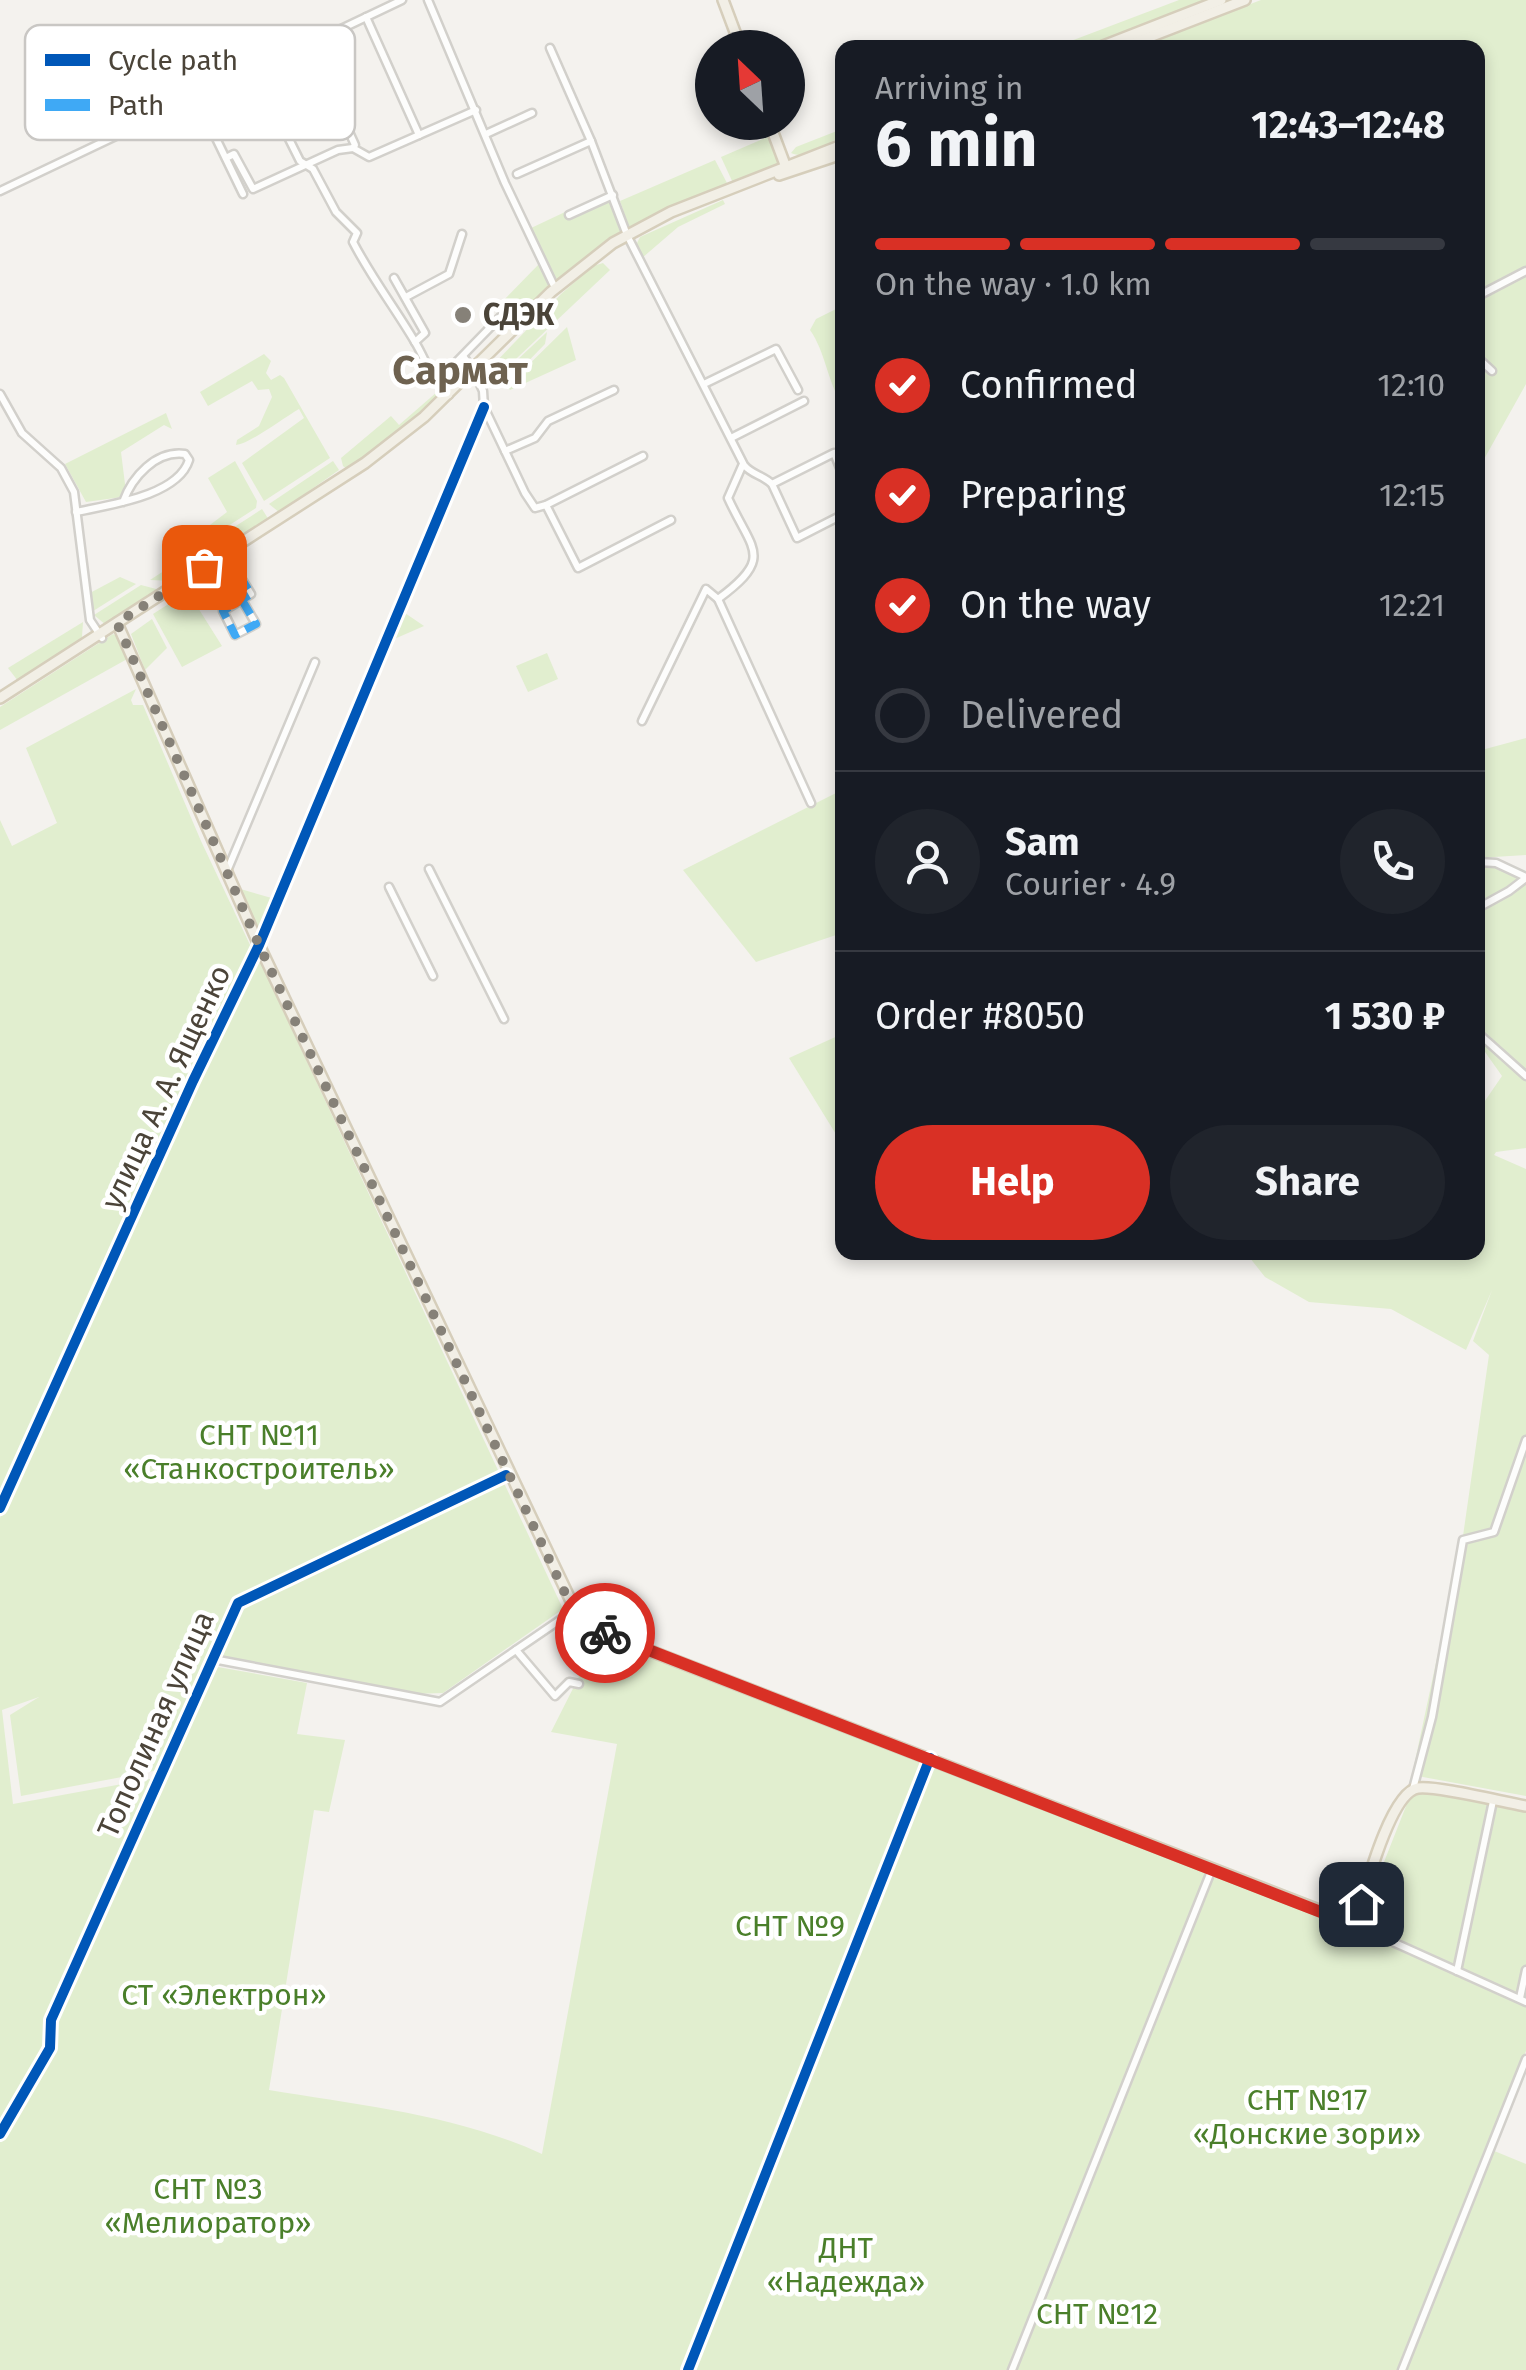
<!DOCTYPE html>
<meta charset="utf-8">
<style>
body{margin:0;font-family:"Fira Sans",sans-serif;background:#20242c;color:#f1f3f6;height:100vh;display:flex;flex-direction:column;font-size:38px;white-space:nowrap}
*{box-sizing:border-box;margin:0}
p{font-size:32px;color:#9ea1a6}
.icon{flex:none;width:55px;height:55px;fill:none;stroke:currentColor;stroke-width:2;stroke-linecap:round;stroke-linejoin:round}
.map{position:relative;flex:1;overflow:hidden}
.sheet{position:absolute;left:835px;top:40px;width:650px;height:1220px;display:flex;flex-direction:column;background:#171b24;border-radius:20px;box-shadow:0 5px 15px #0003}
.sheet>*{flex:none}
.needle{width:65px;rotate:335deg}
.fabs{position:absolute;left:695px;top:30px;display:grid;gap:20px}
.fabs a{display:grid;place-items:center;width:110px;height:110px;border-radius:50%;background:#171b24;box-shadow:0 5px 15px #0003;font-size:50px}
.pin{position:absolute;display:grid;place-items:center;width:85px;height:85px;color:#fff;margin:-42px;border-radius:20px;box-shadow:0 5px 15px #0006}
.courier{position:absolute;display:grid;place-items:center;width:100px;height:100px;margin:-50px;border:8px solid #d93025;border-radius:50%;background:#fff;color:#222;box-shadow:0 2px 12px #0007}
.headline em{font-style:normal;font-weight:700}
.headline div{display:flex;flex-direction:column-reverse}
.headline{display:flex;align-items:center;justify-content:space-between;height:170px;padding:0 40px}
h1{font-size:65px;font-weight:700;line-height:75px}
.bar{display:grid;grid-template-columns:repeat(4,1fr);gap:15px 10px;align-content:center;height:120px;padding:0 40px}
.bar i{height:12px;border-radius:8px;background:#363941}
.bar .current{background:#d93025}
.bar p{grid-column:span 4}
.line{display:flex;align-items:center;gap:25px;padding:0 40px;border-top:2px solid #363941}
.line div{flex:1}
.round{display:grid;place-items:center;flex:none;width:105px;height:105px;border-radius:52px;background:#20242c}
ol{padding:0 40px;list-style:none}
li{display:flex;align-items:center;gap:30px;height:110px}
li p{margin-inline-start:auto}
li .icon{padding:10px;border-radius:50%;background:#d93025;color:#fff;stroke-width:4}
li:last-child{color:#9ea1a6}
li i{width:55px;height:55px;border:5px solid #363941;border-radius:50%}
.cta{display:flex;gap:20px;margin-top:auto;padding:20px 40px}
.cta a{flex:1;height:115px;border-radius:60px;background:#d93025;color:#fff;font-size:40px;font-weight:700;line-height:115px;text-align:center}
.cta a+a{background:#20242c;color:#f1f3f6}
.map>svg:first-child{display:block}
.green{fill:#e1eecf}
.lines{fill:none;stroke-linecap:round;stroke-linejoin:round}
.minor-casing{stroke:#d2d0cb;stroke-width:11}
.major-casing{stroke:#d6cebb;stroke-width:14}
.minor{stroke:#fdfdfc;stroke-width:6}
.major{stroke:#f2efe6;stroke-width:9}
.quiet{stroke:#3fa9f5;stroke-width:8;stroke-dasharray:15 8;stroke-linecap:butt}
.cycleway-casing{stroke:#fff;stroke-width:16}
.cycleway{stroke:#0057b8;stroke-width:10}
.done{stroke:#868178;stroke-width:10;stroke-dasharray:0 18}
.route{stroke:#d93025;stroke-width:12}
.poi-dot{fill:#868178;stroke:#fff;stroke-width:4}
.labels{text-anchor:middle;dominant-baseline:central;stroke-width:9;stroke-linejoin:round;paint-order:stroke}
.poi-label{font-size:30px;font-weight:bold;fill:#4b4439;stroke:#fff;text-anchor:start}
.street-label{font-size:30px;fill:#4b4439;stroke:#fff}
.park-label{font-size:30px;fill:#4a7f2a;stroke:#fff}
.district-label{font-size:40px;font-weight:bold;fill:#6e6250;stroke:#fff}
.key{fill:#fff;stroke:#c9c7c4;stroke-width:2.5}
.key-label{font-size:28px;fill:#4b4439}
</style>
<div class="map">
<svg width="1526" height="2370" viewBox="0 0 1526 2370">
<rect width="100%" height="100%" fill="#f4f2ee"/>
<g class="green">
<polygon points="1179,0 1209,0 1086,47 1055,47"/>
<polygon points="1261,0 1526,0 1526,384 1478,470 1478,48 1135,48"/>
<path d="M 842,129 L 842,136 C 826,143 810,161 791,153 L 796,147 Z"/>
<polygon points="770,136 780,163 733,183 721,157"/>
<polygon points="715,160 728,185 629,227 620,201"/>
<polygon points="723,200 725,204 678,227 642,258 636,245 640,237"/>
<polygon points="611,201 622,230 557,280 529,229 565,212 570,220"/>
<polygon points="603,263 610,270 500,374 491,378 488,376 489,369 561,294 593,266"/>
<polygon points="539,264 550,286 516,322 499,305"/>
<path d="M 842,306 L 842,404 C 827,381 826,353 810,330 L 816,319 Z"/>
<polygon points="567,327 576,360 510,390 507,386"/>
<polygon points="547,332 545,344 506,384 500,376"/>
<path d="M 264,354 L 271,361 L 266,373 L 271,380 L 280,375 L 284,378 L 330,458 L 264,501 L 242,463 L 304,418 L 299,409 C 282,419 251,443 236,445 L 237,440 L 259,426 L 272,397 L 269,389 L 258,390 L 252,381 L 208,406 L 200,392 Z"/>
<path d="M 437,392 L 440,395 C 415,424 380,449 347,469 L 343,466 L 341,458 L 391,416 L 399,425 Z"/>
<polygon points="166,413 172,429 164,425 121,452 126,492 122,497 86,502 65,464"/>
<polygon points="235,461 257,501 256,508 211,537 206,528 227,512 208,478"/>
<polygon points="333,461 339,470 279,512 269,504"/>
<polygon points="262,509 269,520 225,548 211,542"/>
<polygon points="196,550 200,555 200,565 174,581 150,580"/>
<polygon points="231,564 238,576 195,603 222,646 182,667 153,614"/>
<polygon points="120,577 136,584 90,613 88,594"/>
<polygon points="141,585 160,590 106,625 94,615"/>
<polygon points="402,611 424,626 392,640"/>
<polygon points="152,619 167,648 145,670 131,634"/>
<polygon points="83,622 82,637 75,646 18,681 8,668"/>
<polygon points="113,634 120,638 129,658 0,730 0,707"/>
<polygon points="547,653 558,679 528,692 516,666"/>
<polygon points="136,689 131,700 133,705 143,705 201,841 251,947 0,1499 0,820 12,846 57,823 26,748"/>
<polygon points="1526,738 1526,855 1478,858 1478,751"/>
<polygon points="842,790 842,933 756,962 683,870"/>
<polygon points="1478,866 1526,871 1526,1148 1496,1152 1494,1155 1526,1169 1526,1796 1412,1775 1463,1536 1489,1355 1473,1341 1492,1290 1466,1350 1391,1309 1309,1302 1265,1277 1246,1253 1478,1252 1478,1111 1502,1076 1478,1042"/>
<polygon points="237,888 275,899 264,928 254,928"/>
<path d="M 258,957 L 563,1609 L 443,1693 L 413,1694 L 210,1654 L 159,1770 L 21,1796 L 10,1715 L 39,1697 L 2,1710 L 13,1804 L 155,1778 L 79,1958 L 212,1666 L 307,1683 L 297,1734 L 345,1740 L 329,1812 L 314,1810 L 269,2090 C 360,2105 457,2115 542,2154 L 617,1744 L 551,1732 L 599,1637 L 1358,1928 L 1410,1796 L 1422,1790 L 1526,1811 L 1526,2051 L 1487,2148 L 1526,2164 L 1526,2370 L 0,2370 L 0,1518 Z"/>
<polygon points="842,1034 842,1144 789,1058"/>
</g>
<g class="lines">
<defs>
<g id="minor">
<polyline points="428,0 505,183 555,288"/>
<polyline points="366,17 419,135"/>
<polyline points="309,44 355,145 353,148 369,157 476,110"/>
<polyline points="550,48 591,141 627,235"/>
<path d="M 254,69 L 300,161 L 313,169 L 336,212 L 357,233 L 353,242 C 371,277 395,308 415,342 C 426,360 432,382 449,395"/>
<polyline points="196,97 243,194"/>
<polyline points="486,134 532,113"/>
<polyline points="226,158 234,154 253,189 338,150 353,148"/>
<polyline points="517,174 591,141"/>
<polyline points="0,191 402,0"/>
<polyline points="569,215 613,195"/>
<path d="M 629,239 L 744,465 C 752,475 763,475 772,484 L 797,538 L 842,515"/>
<polyline points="394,278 425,333 415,342"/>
<polyline points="1478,296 1526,271"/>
<polyline points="406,297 449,274 462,234"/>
<polyline points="463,356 474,371 483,391 484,407 525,493 535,508 546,505 643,456"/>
<polyline points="1478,358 1492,371"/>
<polyline points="436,383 508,309 517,319 525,318"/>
<polyline points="704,384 776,349 798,390"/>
<polyline points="0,394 22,433 61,468 74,492 90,620 102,638"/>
<polyline points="731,438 804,401"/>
<polyline points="505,451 535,438 548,421 614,390"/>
<path d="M 743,464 L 728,498 C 752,551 775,557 718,599 L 811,803"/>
<polyline points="772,484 834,453 842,473"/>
<polyline points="546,505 578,568 671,520"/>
<path d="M 76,512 C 108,505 178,496 189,460 L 185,454 C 156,450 132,477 123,502"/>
<polyline points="228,557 251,594 223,611 235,635 256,624 242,600"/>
<polyline points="642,721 706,589 718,599"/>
<polyline points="1478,862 1496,863 1526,877"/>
<polyline points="429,869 504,1019"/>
<polyline points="227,871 315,662"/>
<polyline points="389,887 433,976"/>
<polyline points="1478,908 1509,891 1526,878"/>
<polyline points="1478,1033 1526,1076"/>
<polyline points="0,1508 193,1081 259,945 484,407"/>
<polyline points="516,1650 555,1696 569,1682 579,1684"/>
<polyline points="213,1659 440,1702 573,1611"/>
<polyline points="1413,1789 1432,1717 1463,1540 1494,1532 1526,1440"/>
<polyline points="1349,1917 1364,1929 1526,2002"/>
<polyline points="1457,1971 1493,1801"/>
<polyline points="1520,1998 1526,1970"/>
<polyline points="0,2134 50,2048 51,2020 238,1603 506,1475"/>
<polyline points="688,2370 929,1759"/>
<polyline points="1012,2370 1212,1869"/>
<polyline points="1402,2370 1526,2059"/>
</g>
<g id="major">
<polyline points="723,0 741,48"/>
<polyline points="1098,48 1221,0"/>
<polyline points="1121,48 1245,0"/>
<polyline points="769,122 787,170"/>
<polyline points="779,175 842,154"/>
<path d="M 117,623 L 259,945 L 580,1620 L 591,1628 L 1337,1917 L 1353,1915 L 1361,1904 C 1368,1880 1392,1792 1418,1788 C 1435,1785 1503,1802 1526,1806"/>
<polyline points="0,698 365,463 424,417 551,292 613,243 671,212 842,145"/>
</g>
</defs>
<use href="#minor" class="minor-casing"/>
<use href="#major" class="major-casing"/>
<use href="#minor" class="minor"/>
<use href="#major" class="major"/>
<polyline class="quiet" points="228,557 251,594 223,611 235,635 256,624 242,600"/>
<defs>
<g id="cycleway">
<polyline points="0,1508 193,1081 259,945 484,407"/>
<polyline points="0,2134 50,2048 51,2020 238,1603 506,1475"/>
<polyline points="688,2370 930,1758"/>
</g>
</defs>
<use href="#cycleway" class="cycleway-casing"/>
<use href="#cycleway" class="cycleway"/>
</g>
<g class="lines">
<polyline class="done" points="204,567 117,623 259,945 573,1610 580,1620 605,1633"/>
<polyline class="route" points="605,1633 1331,1916 1349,1916 1361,1904"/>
</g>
<circle class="poi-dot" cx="463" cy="315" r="10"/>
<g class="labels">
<g class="poi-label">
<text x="483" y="315">СДЭК</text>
</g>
<g class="street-label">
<text transform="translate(166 1087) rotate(-65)">улица А. А. Ященко</text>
<text transform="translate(156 1724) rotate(-66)">Тополиная улица</text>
</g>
<g class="park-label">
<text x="259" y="1435">СНТ №11<tspan x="259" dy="34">«Станкостроитель»</tspan></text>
<text x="790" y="1926">СНТ №9</text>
<text x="224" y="1995">СТ «Электрон»</text>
<text x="1307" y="2100">СНТ №17<tspan x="1307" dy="34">«Донские зори»</tspan></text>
<text x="208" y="2189">СНТ №3<tspan x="208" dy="34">«Мелиоратор»</tspan></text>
<text x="846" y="2248">ДНТ<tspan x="846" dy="34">«Надежда»</tspan></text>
<text x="1097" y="2314">СНТ №12</text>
</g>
<g class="district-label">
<text x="460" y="371">Сармат</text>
</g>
</g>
<rect x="25" y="25" width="330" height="115" rx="15" class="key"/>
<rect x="45" y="54" width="45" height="12" fill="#0057b8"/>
<rect x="45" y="99" width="45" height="12" fill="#3fa9f5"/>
<g class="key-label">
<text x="108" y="70">Cycle path</text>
<text x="108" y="115">Path</text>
</g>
</svg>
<div class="fabs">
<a><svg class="needle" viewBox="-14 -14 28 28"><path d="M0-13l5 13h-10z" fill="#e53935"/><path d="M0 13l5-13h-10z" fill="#9ea1a6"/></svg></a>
</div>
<div class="pin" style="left:204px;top:567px;background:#ea580c"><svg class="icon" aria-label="bag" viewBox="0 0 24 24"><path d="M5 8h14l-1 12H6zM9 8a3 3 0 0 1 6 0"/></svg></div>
<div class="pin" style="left:1361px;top:1904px;background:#1f2937"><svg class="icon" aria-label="home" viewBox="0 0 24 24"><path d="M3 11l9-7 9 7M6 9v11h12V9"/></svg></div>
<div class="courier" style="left:605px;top:1633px"><svg class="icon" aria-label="bike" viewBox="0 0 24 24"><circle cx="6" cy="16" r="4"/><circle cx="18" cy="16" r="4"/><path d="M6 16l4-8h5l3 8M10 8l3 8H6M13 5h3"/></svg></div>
<section class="sheet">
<div class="headline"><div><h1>6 min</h1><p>Arriving in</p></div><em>12:43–12:48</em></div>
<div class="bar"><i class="current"></i><i class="current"></i><i class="current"></i><i></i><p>On the way · 1.0 km</p></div>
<ol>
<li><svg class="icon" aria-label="check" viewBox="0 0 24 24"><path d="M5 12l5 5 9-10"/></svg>Confirmed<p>12:10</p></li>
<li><svg class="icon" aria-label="check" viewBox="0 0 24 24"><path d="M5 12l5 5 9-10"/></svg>Preparing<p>12:15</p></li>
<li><svg class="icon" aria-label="check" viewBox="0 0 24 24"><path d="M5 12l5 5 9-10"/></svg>On the way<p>12:21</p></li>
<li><i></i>Delivered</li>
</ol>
<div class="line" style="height:180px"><a class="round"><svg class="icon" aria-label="person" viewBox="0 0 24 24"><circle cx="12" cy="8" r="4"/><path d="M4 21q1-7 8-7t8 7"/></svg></a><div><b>Sam</b><p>Courier · 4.9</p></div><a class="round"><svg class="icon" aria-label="phone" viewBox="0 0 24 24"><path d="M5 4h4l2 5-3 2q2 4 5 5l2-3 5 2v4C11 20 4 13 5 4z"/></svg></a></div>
<div class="line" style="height:130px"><div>Order #8050</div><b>1 530 ₽</b></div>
<div class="cta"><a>Help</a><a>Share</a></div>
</section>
</div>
